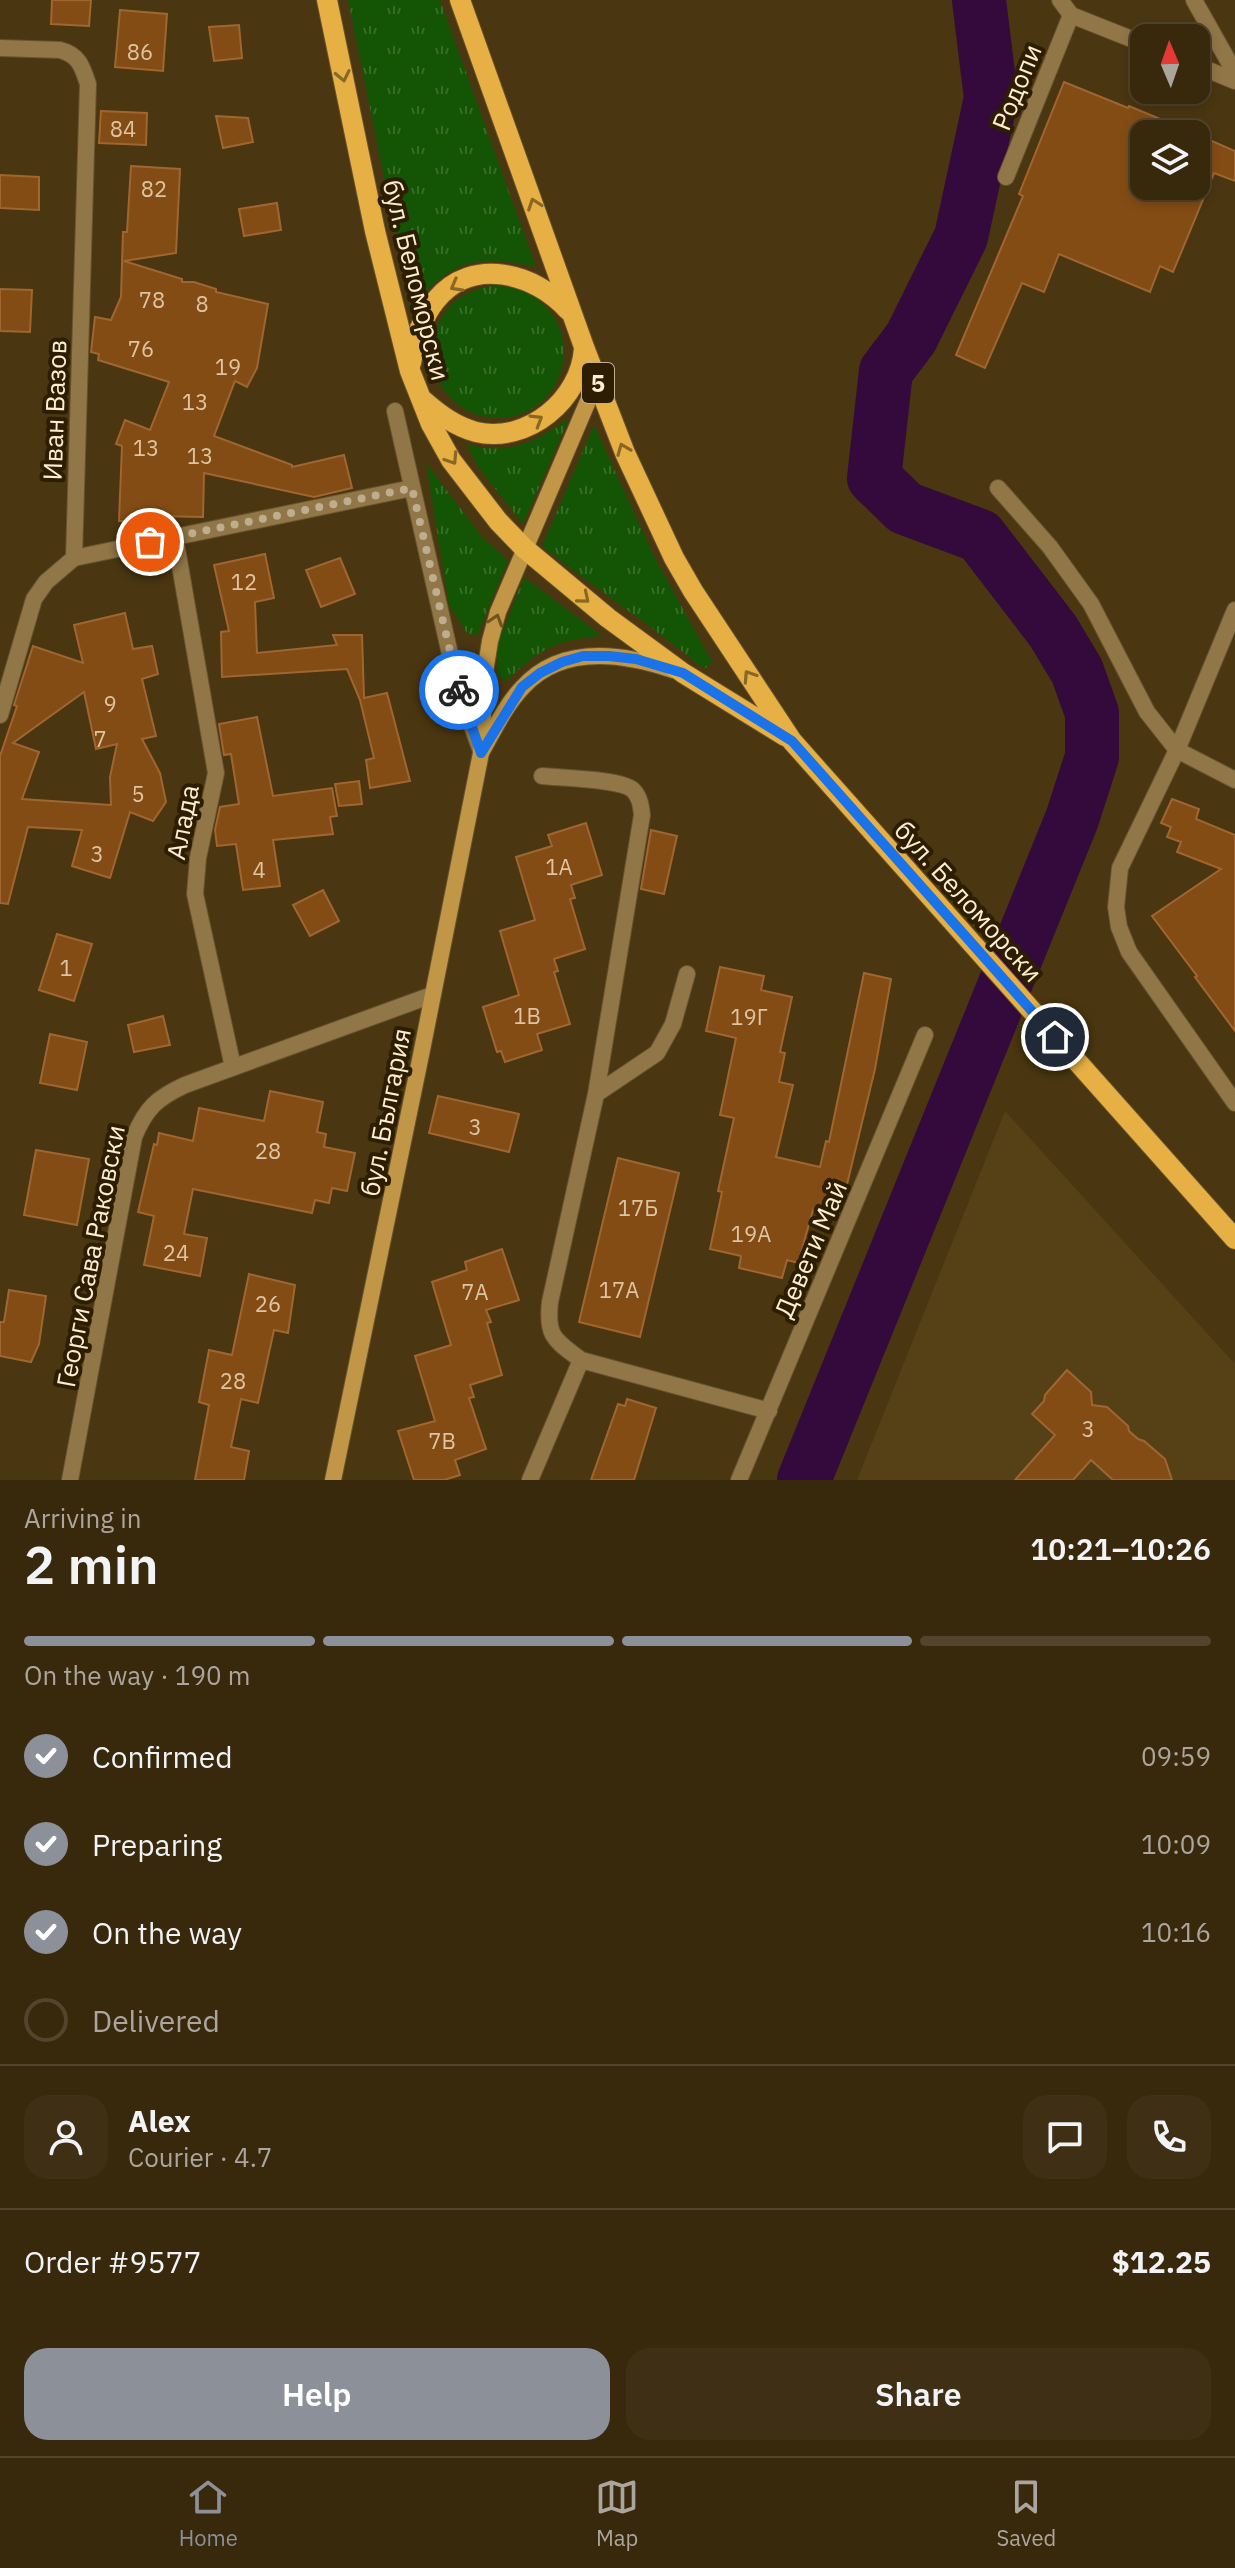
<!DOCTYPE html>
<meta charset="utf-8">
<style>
body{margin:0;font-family:"IBM Plex Sans",sans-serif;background:#3f3015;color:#f1f3f6;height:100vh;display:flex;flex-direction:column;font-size:30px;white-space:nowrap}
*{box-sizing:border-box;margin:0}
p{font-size:26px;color:#aba69d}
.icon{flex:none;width:44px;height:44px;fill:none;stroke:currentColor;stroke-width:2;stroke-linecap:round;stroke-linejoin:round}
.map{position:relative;height:1480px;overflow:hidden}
.side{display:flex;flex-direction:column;background:#38280c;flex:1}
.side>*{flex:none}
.needle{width:52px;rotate:358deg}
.tools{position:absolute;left:1130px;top:24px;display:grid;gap:16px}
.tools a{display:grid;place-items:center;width:80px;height:80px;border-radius:16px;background:#38280c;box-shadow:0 4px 12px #0003,0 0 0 2px #52442d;font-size:40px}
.pin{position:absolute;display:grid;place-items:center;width:68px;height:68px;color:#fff;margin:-34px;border:4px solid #fff;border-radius:50%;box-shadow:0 2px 8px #0007}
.courier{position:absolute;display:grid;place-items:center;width:80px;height:80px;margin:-40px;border:6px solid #1a73e8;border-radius:50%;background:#fff;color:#222;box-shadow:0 2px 10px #0007}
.summary em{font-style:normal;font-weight:600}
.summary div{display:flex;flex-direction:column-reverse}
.summary{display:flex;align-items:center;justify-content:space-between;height:136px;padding:0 24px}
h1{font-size:52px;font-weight:600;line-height:60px}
.bar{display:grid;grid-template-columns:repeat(4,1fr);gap:12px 8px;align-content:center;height:96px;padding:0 24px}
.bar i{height:10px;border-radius:6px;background:#52442d}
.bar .active{background:#8c9099}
.bar p{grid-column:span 4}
.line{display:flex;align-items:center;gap:20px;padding:0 24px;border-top:2px solid #52442d}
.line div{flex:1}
.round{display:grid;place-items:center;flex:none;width:84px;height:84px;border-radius:24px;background:#3f3015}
ol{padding:0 24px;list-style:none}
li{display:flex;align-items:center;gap:24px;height:88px}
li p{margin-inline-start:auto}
li .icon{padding:8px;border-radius:50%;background:#8c9099;color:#fff;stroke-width:4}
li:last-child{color:#aba69d}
li i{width:44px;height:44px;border:4px solid #52442d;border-radius:50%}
.cta{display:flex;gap:16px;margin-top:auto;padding:16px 24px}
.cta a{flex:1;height:92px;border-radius:24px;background:#8c9099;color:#fff;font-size:32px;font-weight:600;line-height:92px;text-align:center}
.cta a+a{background:#3f3015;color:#f1f3f6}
.menu{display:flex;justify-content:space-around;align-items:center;height:112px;border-top:2px solid #52442d;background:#38280c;font-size:22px;color:#aba69d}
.menu a{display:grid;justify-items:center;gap:4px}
.menu .active{color:#8c9099}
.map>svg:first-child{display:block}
.built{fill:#564116}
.grass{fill:url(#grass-tufts)}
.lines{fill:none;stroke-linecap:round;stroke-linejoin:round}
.river{stroke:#340a3c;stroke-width:54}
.building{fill:#834c14;stroke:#9f6632;stroke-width:2;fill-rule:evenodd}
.minor-casing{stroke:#67532f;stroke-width:18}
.secondary-casing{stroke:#67532f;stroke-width:18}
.primary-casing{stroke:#67532f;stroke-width:22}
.minor{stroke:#917647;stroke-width:16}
.secondary{stroke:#c19747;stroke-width:16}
.primary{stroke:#e7b044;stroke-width:20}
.oneway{stroke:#8a6722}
.oneway2{stroke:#705420}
.done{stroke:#bead8e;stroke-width:8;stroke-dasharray:0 14.4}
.route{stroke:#1a73e8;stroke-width:10}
.labels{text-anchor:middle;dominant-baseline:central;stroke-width:8;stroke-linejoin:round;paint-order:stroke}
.number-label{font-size:22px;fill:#dec5a2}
.shield{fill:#2d1e01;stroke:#bfaf93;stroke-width:2}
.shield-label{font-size:24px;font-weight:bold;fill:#fdedd2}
.street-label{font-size:26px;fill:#fdedd2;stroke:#2d1e01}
</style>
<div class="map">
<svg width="1235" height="1480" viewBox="0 0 1235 1480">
<defs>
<pattern id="grass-tufts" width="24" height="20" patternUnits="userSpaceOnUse" patternTransform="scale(2)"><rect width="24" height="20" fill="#145405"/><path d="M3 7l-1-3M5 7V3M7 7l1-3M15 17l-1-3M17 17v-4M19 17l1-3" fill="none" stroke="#376d29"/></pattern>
</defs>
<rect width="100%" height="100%" fill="#4a3610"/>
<polygon class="built" points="1005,1111 1235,1364 1235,1480 857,1480"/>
<g class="grass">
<path d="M 348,0 L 440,0 L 536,267 C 476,253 449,261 411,310 Z"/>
<circle cx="498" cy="352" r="66"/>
<path d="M 569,418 L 523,524 L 479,468 L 466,444 C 510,456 534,443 569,418 Z"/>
<path d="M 594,425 L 654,556 L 712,662 L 704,669 C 652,626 595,588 542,546 Z"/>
<polygon points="426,463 483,538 508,560 477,636 467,633 449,605"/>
<path d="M 524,577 L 602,636 C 555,640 540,649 506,681 L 498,676 L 497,646 Z"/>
</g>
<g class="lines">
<polyline class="river" points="804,1480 1072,819 1092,757 1092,713 1077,671 1053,631 980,536 905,508 874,478 886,371 911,338 961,237 991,98 979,0"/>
</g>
<g class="building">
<polygon points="52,0 91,0 89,26 51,24"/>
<polygon points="120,10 167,14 163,71 115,67"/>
<polygon points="239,25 242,58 214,61 209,27"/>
<polygon points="1064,82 1128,108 1129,106 1196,134 1144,134 1144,186 1196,186 1196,134 1235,151 1235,181 1214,173 1173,272 1160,266 1150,292 1059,254 1044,292 1022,283 985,368 956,355 1023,196 1019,194"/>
<polygon points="101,111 147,113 146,145 99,143"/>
<polygon points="216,116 248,118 253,142 223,148"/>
<polygon points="131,166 180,169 176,253 124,261 182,279 182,282 194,282 216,289 216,292 268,304 257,368 247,387 235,381 214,436 292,465 292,467 344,455 352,488 314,497 204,473 203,517 154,516 154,521 119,521 122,446 116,444 125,420 150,430 169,382 98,360 99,354 91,352 95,317 111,320 121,297 123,232 127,232"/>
<polygon points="0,175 39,177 39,210 0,208"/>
<polygon points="277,203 281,230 244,236 239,209"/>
<polygon points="0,289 32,290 30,332 0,331"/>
<polygon points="265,554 274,598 255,602 257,653 337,645 333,635 362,635 364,698 387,693 410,781 370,788 366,760 374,758 360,700 347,669 222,677 221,632 229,631 214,565"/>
<polygon points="340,558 355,594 321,607 306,570"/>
<path d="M 125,613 L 133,649 L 152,646 L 158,674 L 142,679 L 156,736 L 142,739 L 160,773 L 166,802 L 153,821 L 130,812 L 110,878 L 72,866 L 82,830 L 28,827 L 8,904 L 0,903 L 0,756 L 17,706 L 14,705 L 33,646 L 83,663 L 74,625 ZM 84,692 L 96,749 L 117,744 L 110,777 L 111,805 L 22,799 L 39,752 L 13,743 Z"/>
<polygon points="257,717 273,796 332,788 337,816 330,817 333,834 273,840 280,886 243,890 236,844 217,846 215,830 220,807 239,804 231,754 224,755 219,724"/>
<polygon points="359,781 362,804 339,806 335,784"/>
<polygon points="1172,799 1199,809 1196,819 1235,835 1235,1031 1195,977 1197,976 1152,916 1221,869 1177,852 1181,842 1167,837 1171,827 1161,823"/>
<polygon points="586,823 602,875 571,885 575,898 570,899 585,949 554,959 558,971 554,972 570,1024 537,1034 542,1050 505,1062 501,1051 497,1052 483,1007 519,995 500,931 535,920 516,857 552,846 548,835"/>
<polygon points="651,830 677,836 664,894 641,889"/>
<polygon points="323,890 339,921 310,936 293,905"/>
<polygon points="57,934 92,944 74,1001 39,990"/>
<polygon points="720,967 764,976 761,990 792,997 780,1052 785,1053 779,1082 793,1085 776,1157 820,1167 826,1141 829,1142 864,973 891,979 875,1069 842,1205 838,1214 813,1210 798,1263 787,1260 782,1278 739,1268 741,1256 710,1249 722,1192 718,1191 734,1118 720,1115 736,1038 706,1031"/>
<polygon points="163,1016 170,1045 134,1052 128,1025"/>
<polygon points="50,1034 87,1042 77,1090 40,1083"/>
<polygon points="270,1091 323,1102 317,1132 326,1134 324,1147 355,1153 347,1191 332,1188 329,1203 315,1200 312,1213 193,1189 184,1234 207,1238 200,1276 144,1265 154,1216 138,1212 154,1144 157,1145 159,1133 193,1141 199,1108 264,1121"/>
<polygon points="438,1096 519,1114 509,1152 429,1133"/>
<polygon points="36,1150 89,1159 77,1225 24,1215"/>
<polygon points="618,1158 679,1173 640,1337 579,1322"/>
<polygon points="502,1249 519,1300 486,1310 491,1322 487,1323 502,1375 470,1385 474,1397 469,1398 486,1449 455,1460 460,1475 444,1480 414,1480 398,1431 435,1421 415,1356 451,1345 432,1282 467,1270 465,1262"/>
<polygon points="249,1274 295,1285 288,1333 274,1330 258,1403 241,1399 231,1447 249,1451 244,1480 195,1480 209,1405 199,1402 209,1350 232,1355"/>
<polygon points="9,1290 46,1296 39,1344 31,1362 0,1356 0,1322 4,1322"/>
<polygon points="1067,1370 1091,1392 1092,1405 1107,1407 1128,1426 1129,1431 1138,1439 1144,1441 1165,1459 1172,1480 1113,1480 1091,1460 1073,1480 1015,1480 1055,1435 1032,1414 1044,1401 1045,1395"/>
<polygon points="627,1399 656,1408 634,1480 591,1480 618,1404 625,1406"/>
</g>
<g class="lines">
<defs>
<g id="minor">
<polyline points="1060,0 1071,15"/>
<polyline points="1194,0 1235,73"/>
<path d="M 0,48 L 60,50 C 79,55 82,66 88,84 L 74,558 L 46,582 L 34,599 L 0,715"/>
<polyline points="1196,65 1235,81"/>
<polyline points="1006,177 1071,15 1144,44"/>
<polyline points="395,411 457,685 481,751"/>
<polyline points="998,488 1050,547 1091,604 1147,712 1177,750 1235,780"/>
<polyline points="175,537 216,773 198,858 195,894 233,1067"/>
<polyline points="74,558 412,488"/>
<polyline points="1235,610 1177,750 1120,868 1116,907 1119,927 1129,952 1235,1103"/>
<path d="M 542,776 C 561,778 621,779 633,790 C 640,797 641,806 642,815 L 596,1094 L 550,1302 C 546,1337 555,1340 581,1360 L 769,1411"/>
<polyline points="596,1094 657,1053 673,1024 687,974"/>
<path d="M 70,1480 L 134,1137 C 146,1108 157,1098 185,1085 L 432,995"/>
<polyline points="530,1480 581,1360"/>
<polyline points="739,1480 925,1035"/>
</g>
<g id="secondary">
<path d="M 482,751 C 494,730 505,706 522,688 C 561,644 623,653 673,670"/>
<polyline points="333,1480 421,1055 481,753 485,672 490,641 498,612 597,380"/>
</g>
<g id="primary">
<polyline points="327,0 375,231 410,371 431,424 451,460 498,521 524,548 608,618 683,673 785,736"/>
<polyline points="460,0 584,347 625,453 674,558 693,591 792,741 1235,1239"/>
<path d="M 411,363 C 415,341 421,318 436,300 C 472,256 535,273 568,310"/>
<path d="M 424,401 C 440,415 455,426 476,432 C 528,444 581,399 584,348"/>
</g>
</defs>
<use href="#minor" class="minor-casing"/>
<use href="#secondary" class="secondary-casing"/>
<use href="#primary" class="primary-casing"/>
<use href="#minor" class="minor"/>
<use href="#secondary" class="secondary"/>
<use href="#primary" class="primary"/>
</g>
<defs><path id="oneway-chevron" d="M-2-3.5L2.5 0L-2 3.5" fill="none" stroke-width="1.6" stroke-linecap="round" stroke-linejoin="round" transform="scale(2)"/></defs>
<g class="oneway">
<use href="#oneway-chevron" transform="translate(343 76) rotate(78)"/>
<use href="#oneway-chevron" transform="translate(534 204) rotate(-109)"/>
<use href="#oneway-chevron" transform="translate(456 286) rotate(151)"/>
<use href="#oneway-chevron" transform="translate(537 420) rotate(-31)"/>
<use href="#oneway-chevron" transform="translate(623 449) rotate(-112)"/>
<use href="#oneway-chevron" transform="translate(452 459) rotate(57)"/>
<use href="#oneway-chevron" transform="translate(584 598) rotate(40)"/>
<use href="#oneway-chevron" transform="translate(749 676) rotate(-123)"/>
</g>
<use class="oneway2" href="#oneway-chevron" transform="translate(496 620) rotate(-73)"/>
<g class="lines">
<polyline class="done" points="150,542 412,488 459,690"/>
<polyline class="route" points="459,690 481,753 522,687 540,673 562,662 583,656 609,656 636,659 683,673 792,741 1055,1037"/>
</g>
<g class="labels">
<g class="number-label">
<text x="140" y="51">86</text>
<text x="123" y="128">84</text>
<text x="154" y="188">82</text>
<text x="152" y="299">78</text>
<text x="202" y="303">8</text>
<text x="141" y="348">76</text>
<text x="228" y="366">19</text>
<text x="195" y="401">13</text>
<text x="146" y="447">13</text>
<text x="200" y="455">13</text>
<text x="244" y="581">12</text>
<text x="110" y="703">9</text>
<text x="100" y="738">7</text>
<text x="138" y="793">5</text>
<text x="97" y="853">3</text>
<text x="559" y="866">1А</text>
<text x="259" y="869">4</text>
<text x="66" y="967">1</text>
<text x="527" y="1015">1В</text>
<text x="749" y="1016">19Г</text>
<text x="475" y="1126">3</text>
<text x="268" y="1150">28</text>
<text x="638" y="1207">17Б</text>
<text x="751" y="1233">19А</text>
<text x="176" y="1252">24</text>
<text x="619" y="1289">17А</text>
<text x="475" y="1291">7А</text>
<text x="268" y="1303">26</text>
<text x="233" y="1380">28</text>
<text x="1088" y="1428">3</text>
<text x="442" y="1440">7В</text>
</g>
<rect class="shield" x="582" y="363" width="32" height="40" rx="6"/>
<g class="shield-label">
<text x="598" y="383">5</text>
</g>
<g class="street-label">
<text transform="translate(1016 87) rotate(-68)">Родопи</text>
<text transform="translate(417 280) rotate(76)">бул. Беломорски</text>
<text transform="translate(54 410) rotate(-88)">Иван Вазов</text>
<text transform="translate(182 822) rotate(-79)">Алада</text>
<text transform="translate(969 901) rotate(48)">бул. Беломорски</text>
<text transform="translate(385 1112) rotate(-79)">бул. България</text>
<text transform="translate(810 1249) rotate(-67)">Девети Май</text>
<text transform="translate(90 1256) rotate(-79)">Георги Сава Раковски</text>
</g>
</g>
</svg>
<div class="tools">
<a><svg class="needle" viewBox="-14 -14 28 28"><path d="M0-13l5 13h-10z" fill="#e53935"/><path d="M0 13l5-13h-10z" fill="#aba69d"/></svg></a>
<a><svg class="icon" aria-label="layers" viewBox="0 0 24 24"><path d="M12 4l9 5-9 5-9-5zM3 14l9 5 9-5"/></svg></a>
</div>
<div class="pin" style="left:150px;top:542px;background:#ea580c"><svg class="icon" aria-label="bag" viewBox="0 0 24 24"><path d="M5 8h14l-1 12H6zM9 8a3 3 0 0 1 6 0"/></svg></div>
<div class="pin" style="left:1055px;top:1037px;background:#1f2937"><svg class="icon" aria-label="home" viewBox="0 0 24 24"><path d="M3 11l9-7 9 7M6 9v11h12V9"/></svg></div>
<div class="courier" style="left:459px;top:690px"><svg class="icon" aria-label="bike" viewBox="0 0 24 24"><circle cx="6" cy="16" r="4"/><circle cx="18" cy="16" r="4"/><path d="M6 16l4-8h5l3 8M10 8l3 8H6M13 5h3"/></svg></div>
</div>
<section class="side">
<div class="summary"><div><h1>2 min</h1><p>Arriving in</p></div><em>10:21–10:26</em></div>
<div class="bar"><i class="active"></i><i class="active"></i><i class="active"></i><i></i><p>On the way · 190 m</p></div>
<ol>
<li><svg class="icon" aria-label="check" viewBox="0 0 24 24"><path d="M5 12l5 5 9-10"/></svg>Confirmed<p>09:59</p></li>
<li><svg class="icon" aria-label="check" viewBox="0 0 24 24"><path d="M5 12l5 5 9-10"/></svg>Preparing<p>10:09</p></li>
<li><svg class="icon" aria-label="check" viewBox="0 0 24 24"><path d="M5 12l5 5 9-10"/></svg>On the way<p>10:16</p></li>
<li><i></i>Delivered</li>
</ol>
<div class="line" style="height:144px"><a class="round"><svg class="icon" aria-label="person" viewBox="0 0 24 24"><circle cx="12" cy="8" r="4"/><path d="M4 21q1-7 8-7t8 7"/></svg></a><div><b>Alex</b><p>Courier · 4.7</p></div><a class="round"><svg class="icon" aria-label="chat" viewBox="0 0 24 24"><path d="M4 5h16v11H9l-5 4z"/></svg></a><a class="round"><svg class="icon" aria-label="phone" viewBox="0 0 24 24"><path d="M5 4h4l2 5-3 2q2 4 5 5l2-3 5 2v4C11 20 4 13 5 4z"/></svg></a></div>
<div class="line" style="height:104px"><div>Order #9577</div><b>$12.25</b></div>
<div class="cta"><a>Help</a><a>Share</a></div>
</section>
<nav class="menu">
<a class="active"><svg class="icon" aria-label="home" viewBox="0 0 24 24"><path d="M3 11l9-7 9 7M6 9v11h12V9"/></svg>Home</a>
<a><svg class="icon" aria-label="map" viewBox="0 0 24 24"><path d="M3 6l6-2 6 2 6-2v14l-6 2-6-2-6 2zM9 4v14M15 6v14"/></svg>Map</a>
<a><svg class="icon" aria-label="saved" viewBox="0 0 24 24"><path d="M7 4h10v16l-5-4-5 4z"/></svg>Saved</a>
</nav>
